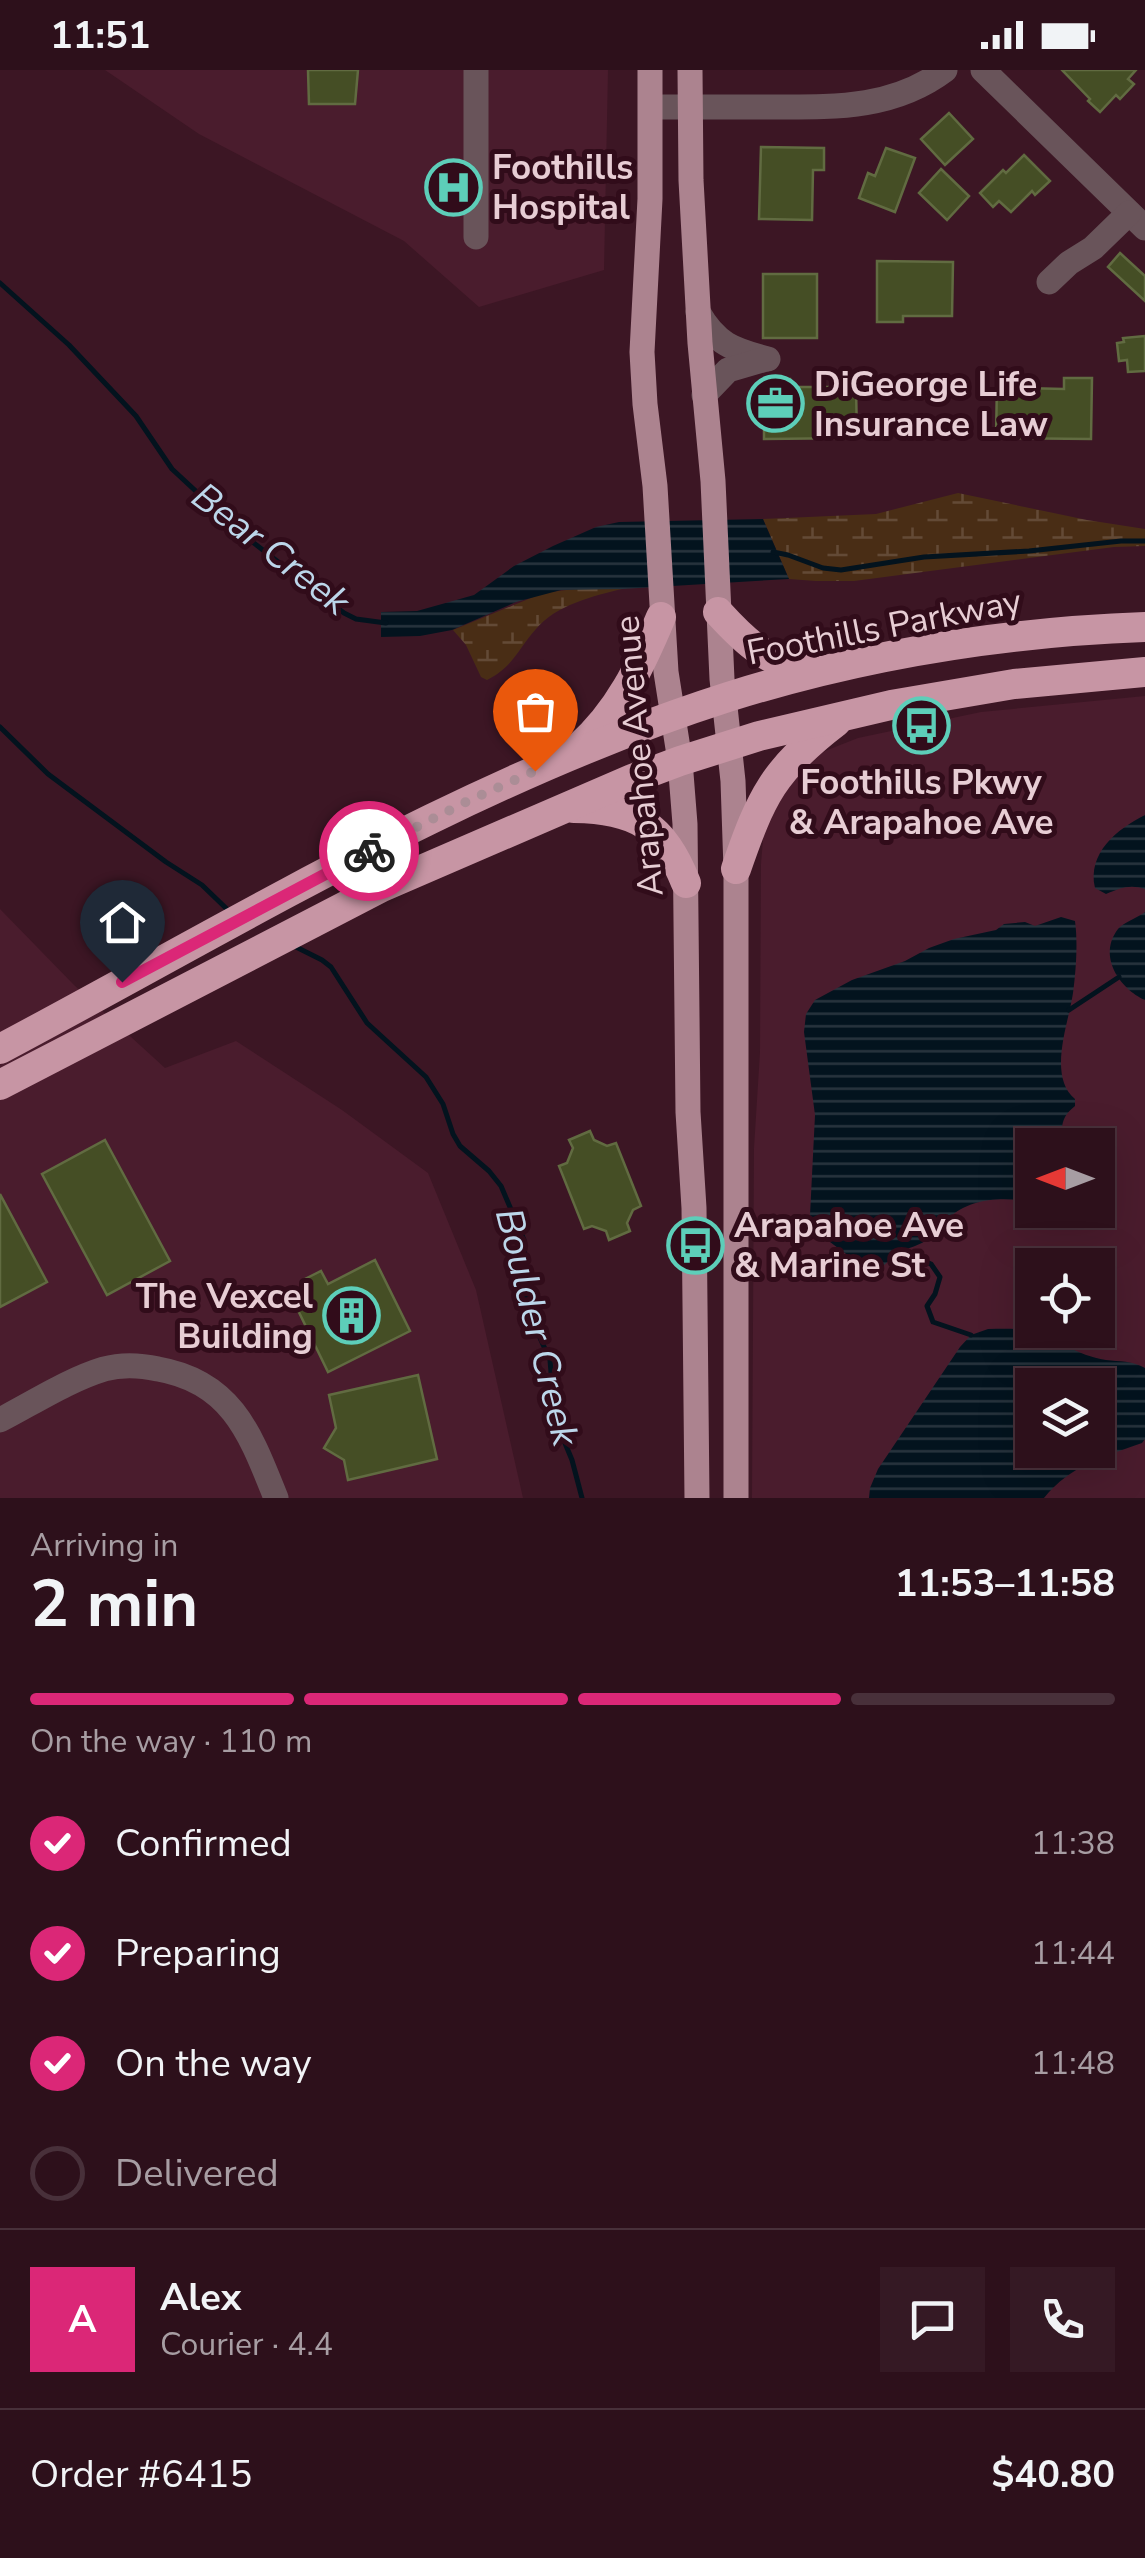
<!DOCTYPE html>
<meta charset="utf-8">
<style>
body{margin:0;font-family:"Nunito Sans",sans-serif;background:#351924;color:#f1f3f6;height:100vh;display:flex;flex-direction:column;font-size:38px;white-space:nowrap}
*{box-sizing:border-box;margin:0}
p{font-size:32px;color:#a79da3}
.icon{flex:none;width:55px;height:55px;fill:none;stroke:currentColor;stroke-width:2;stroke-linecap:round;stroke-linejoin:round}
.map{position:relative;height:1428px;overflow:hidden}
.side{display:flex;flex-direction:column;background:#2d101b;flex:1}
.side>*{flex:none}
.needle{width:65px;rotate:270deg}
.fabs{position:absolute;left:1015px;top:1058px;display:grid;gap:20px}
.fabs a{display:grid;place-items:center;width:100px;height:100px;border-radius:0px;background:#2d101b;box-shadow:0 10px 40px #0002,0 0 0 2px #48303a;font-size:50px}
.pin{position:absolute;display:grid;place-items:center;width:85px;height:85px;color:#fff;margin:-102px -42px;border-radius:50% 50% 50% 0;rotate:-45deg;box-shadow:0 0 10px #0007}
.pin .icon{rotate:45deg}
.courier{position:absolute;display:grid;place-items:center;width:100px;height:100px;margin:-50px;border:8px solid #db2777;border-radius:50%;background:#fff;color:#222;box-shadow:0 2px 12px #0007}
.headline em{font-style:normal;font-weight:700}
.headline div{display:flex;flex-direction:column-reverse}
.headline{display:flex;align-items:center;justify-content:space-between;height:170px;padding:0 30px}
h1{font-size:65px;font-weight:700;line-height:75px}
.bar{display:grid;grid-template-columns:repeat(4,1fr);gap:15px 10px;align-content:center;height:120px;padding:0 30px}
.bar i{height:12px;border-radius:8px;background:#48303a}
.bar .selected{background:#db2777}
.bar p{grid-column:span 4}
.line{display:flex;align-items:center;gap:25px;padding:0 30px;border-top:2px solid #48303a}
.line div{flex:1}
.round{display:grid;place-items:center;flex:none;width:105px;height:105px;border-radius:0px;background:#351924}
ol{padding:0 30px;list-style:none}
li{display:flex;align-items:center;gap:30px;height:110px}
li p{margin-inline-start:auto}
li .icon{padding:10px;border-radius:50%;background:#db2777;color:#fff;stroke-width:4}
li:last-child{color:#a79da3}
li i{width:55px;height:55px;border:5px solid #48303a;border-radius:50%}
.status{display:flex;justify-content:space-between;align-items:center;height:70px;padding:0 50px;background:#2d101b;direction:ltr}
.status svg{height:28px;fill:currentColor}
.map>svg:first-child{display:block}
.built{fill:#4a1c2d;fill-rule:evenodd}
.wetland{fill:url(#wetland-marsh)}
.water{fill:url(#water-rules);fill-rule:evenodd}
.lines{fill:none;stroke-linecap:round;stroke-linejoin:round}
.stream{stroke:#03131e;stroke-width:5}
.building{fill:#454e25;stroke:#616b41;stroke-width:2.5}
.minor{stroke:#69545a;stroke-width:25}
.major{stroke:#ac838f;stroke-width:25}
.highway{stroke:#c795a4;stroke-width:30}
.done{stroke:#ab8d96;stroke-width:10;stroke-dasharray:0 18}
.route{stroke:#db2777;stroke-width:12}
.labels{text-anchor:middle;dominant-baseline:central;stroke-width:10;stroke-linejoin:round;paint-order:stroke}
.poi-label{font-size:35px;font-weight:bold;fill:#e7cdd4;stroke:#310c1a;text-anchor:start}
.street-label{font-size:35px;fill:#e7cdd4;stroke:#310c1a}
.water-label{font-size:38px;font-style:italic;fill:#bcd6ea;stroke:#310c1a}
</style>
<div class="status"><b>11:51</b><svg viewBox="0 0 49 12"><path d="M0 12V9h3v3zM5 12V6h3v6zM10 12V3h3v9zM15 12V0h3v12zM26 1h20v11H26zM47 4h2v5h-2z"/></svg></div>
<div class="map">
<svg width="1145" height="1428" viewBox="0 0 1145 1428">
<defs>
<pattern id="wetland-marsh" width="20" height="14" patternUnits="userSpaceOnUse" patternTransform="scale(2.5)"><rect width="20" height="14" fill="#492d15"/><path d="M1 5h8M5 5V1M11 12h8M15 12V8" fill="none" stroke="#634a36"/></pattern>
<pattern id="water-rules" width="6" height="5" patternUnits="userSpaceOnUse" patternTransform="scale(2.5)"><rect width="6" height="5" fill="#03131e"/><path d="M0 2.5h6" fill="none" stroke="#28343e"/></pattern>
</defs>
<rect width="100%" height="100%" fill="#3c1624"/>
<g class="built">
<polygon points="105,0 608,0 604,200 479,237 404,171 199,64"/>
<path d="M 1145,626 L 1145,1428 L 752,1428 L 754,1078 L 760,982 L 761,794 L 764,757 L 795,699 L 825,681 L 858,668 L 981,642 ZM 1032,1075 L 1098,1075 L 1098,1140 L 1032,1140 ZM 1032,1195 L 1098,1195 L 1098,1260 L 1032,1260 ZM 1032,1315 L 1098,1315 L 1098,1380 L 1032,1380 Z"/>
<polygon points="0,839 74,915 165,998 236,971 342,1040 428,1103 476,1220 523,1428 0,1428"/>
</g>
<g class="wetland">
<polygon points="958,423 1087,450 1145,459 1145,476 1114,477 854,511 816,511 789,509 763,449 876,444"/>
<path d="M 582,518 L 622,519 C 593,526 556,535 536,559 C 518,579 513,597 487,610 L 481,607 L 466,575 L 453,560 L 543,523 Z"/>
</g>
<g class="water">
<polygon points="763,449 789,509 622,519 561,520 516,532 452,560 420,566 381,567 381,542 417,541 474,525 514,496 553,476 596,457 619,452"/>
<path d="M 1145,745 L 1145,819 C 1130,814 1120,818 1106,824 L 1095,818 C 1087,783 1117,759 1145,745 Z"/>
<path d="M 1145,842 L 1145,930 C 1120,919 1097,886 1118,859 C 1124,852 1137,848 1145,842 Z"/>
<path d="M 1061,847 L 1075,851 C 1078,872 1076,901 1073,923 C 1069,952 1047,1006 1075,1029 L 1075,1036 C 1061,1047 1059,1059 1066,1075 L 1032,1075 L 1032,1132 C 1005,1127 970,1127 948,1149 C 939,1156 935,1165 925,1171 C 918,1176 910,1177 902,1181 C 895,1184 889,1191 883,1196 L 860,1194 L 842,1181 L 822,1166 L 810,1145 L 815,1045 L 804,962 L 806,944 L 815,930 L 852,910 L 905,891 L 929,878 L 954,869 L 996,860 L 1004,854 L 1025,852 L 1035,856 Z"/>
<path d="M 988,1259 C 1001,1259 1016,1258 1029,1261 C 1056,1267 1077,1286 1106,1290 C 1120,1292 1131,1290 1145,1298 L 1145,1369 L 1142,1373 C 1103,1387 1071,1395 1044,1428 L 869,1428 L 870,1418 L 878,1399 L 960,1277 L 971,1265 ZM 1032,1315 L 1098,1315 L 1098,1380 L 1032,1380 Z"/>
</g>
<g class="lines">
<g class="stream">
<polyline points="0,213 69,275 136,346 172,399 241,463 344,543 356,549 386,553"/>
<polyline points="773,482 788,485 823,498 841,500 924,487 1029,481 1121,471 1145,471"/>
<polyline points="0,657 48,704 166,792 202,815 231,843"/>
<polyline points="294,876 322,890 331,897 367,953 426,1007 443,1034 453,1064 460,1076 489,1101 501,1116 524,1170 527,1230 532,1250 550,1290 555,1349 572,1390 582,1428"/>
<polyline points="1069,940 1119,907"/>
<polyline points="900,1181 931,1194 940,1207 935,1224 927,1236 933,1252 971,1265"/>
</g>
</g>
<g class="building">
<polygon points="308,0 358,0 355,34 309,34"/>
<polygon points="1062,0 1136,0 1128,9 1134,14 1120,29 1116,25 1100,42 1088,31 1090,29"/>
<polygon points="949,43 973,69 945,95 921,69"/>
<polygon points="761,77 824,78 824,100 813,100 812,150 759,149"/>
<polygon points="886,78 915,88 895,142 859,128 868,103 875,106"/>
<polygon points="1024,85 1050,111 1035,125 1032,121 1011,142 999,131 993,137 980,123 1003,100 1006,103"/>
<polygon points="941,99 969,126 947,150 919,123"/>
<polygon points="1120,183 1145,206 1145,231 1108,197"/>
<polygon points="877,191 953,192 952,246 903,246 903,252 877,252"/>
<rect x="763" y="204" width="54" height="64"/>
<polygon points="1145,266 1145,301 1128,302 1127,290 1119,291 1117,273 1124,272 1123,268"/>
<polygon points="1064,308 1092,308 1091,369 996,368 997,313 1023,314 1023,318 1064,319"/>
<polygon points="764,309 790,309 790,317 856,317 857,368 764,369"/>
<polygon points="590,1061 594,1070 607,1076 616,1073 641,1136 633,1140 627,1153 630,1161 609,1170 606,1161 592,1156 584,1159 559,1096 567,1093 573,1078 569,1070"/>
<polygon points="105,1070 170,1191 107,1225 42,1104"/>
<polygon points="0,1124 47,1212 0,1237"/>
<polygon points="375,1190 410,1261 328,1302 294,1232 310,1223 303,1210 321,1201 328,1214"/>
<polygon points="418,1305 437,1389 348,1410 344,1390 324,1378 336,1358 329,1325"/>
</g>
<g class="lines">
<g class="minor">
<polyline points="983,0 1145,158"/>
<path d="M 651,37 C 690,37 728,37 767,37 C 831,37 892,40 945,0"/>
<polyline points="476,167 476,0"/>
<polyline points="1049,212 1069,193 1093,178 1129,143"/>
<path d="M 698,242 C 716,274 733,280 768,289"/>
<polyline points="704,325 728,300 766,289"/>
<path d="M 0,1350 C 33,1333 68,1310 104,1299 C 122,1294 140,1295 158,1299 C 233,1312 251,1366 276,1428"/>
</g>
<g class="major">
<polyline points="650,0 650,129 642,282 645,334 655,416 666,602 680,691 685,754 688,1042 694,1138 697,1428"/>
<polyline points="690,0 691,110 700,273 713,411 722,609 733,711 736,799 736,1428"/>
</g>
<g class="highway">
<path d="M 718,542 C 748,575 768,593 813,601"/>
<path d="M 578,678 C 619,642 640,597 661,547"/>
<path d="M 574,738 C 636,739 663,755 686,813"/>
<path d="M 736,799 C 761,727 773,700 836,652"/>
<path d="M 0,979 C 237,853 471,709 728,627 C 862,585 1005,562 1145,557"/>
<polyline points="0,1015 382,817 632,709 680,691 759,666 891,635 1014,614 1145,602"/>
</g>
</g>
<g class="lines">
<polyline class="done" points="369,781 468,731 535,701"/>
<polyline class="route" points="122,912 369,781"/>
</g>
<defs>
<symbol id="hospital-ring" viewBox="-11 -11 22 22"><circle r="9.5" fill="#310c1a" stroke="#5dceb9" stroke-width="1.5"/><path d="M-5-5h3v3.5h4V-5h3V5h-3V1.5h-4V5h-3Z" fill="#5dceb9"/></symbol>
<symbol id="office-ring" viewBox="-11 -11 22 22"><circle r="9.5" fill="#310c1a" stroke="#5dceb9" stroke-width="1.5"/><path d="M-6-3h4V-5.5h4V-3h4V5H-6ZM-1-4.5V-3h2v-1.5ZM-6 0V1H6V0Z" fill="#5dceb9"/></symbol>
<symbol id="bus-ring" viewBox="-11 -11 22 22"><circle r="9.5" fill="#310c1a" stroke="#5dceb9" stroke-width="1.5"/><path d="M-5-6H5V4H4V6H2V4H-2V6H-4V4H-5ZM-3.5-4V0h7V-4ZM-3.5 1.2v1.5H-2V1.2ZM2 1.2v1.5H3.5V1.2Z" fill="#5dceb9"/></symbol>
<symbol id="building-ring" viewBox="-11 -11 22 22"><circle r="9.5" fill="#310c1a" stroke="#5dceb9" stroke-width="1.5"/><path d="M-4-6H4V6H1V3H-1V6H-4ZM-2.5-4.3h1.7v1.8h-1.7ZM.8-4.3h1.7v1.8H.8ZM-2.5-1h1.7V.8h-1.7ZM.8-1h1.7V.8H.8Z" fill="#5dceb9"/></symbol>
</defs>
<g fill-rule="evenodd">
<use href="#hospital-ring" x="422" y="86" width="63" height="63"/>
<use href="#office-ring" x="744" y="302" width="63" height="63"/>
<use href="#bus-ring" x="890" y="624" width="63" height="63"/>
<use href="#bus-ring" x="664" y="1144" width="63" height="63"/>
<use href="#building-ring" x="320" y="1214" width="63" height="63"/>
</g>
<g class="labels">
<g class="poi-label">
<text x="492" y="97">Foothills<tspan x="492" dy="40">Hospital</tspan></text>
<text x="814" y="314">DiGeorge Life<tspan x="814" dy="40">Insurance Law</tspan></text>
<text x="921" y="712" text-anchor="middle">Foothills Pkwy<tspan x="921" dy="40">&amp; Arapahoe Ave</tspan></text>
<text x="734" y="1155">Arapahoe Ave<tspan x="734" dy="40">&amp; Marine St</tspan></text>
<text x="313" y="1226" text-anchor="end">The Vexcel<tspan x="313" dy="40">Building</tspan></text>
</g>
<g class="street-label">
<text transform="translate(884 557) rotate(-11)">Foothills Parkway</text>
<text transform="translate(639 686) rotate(-95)">Arapahoe Avenue</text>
</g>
<g class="water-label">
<text transform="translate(271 479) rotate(38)">Bear Creek</text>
<text transform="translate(537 1257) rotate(76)">Boulder Creek</text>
</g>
</g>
</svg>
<div class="fabs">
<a><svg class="needle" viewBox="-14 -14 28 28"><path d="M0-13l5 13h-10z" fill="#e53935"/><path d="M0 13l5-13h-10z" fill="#a79da3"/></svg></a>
<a><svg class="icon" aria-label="locate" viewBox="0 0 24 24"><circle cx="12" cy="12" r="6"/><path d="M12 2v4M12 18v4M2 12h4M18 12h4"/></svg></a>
<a><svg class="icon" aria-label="layers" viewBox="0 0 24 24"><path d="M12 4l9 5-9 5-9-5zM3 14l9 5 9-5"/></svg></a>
</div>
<div class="pin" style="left:535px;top:701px;background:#ea580c"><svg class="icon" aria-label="bag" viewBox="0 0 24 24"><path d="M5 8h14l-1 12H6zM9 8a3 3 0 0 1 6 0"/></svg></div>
<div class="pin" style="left:122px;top:912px;background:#1f2937"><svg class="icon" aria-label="home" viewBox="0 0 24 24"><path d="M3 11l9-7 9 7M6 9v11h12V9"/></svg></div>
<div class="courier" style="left:369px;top:781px"><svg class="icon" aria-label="bike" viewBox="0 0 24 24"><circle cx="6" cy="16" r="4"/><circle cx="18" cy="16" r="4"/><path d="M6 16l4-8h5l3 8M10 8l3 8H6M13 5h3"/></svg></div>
</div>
<section class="side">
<div class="headline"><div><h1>2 min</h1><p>Arriving in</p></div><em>11:53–11:58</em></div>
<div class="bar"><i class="selected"></i><i class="selected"></i><i class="selected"></i><i></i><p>On the way · 110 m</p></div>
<ol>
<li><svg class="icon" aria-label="check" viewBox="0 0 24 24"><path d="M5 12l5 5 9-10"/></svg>Confirmed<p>11:38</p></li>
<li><svg class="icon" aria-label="check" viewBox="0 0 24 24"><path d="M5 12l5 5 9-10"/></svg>Preparing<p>11:44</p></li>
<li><svg class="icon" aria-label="check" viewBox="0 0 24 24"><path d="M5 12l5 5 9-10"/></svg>On the way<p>11:48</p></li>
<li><i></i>Delivered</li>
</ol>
<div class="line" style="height:180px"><b class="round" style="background:#db2777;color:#fff">A</b><div><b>Alex</b><p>Courier · 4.4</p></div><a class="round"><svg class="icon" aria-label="chat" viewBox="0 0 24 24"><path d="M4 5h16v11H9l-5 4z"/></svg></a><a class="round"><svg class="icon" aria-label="phone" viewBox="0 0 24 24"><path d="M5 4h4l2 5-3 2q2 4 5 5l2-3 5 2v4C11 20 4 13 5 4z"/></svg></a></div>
<div class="line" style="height:130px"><div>Order #6415</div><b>$40.80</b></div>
</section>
